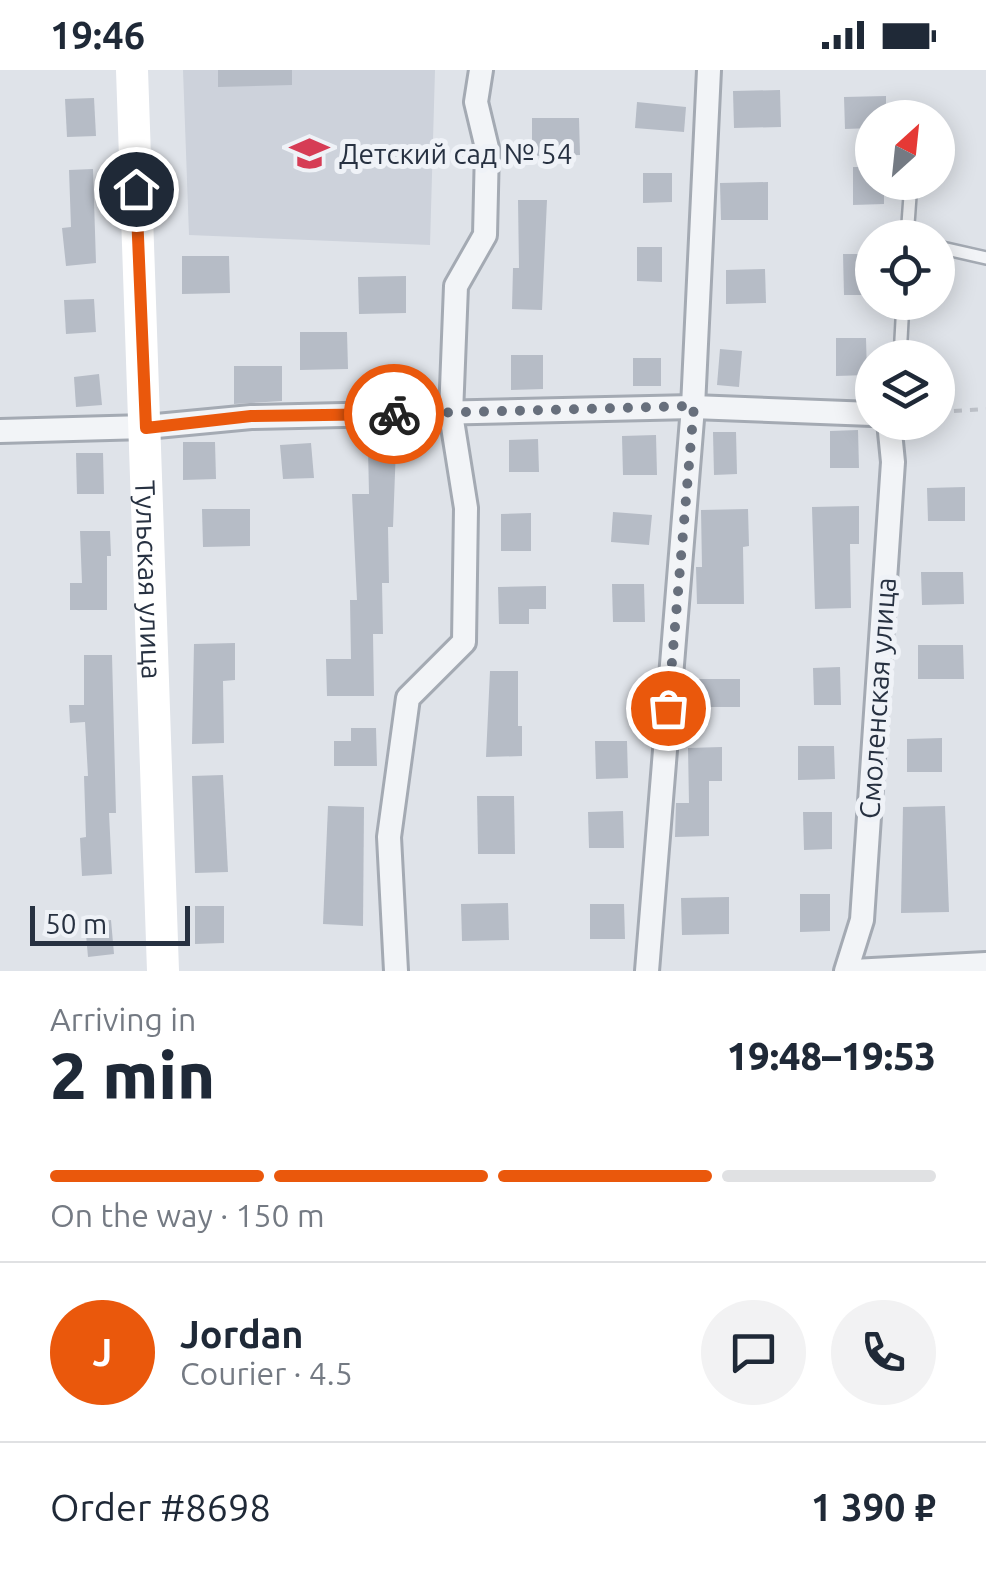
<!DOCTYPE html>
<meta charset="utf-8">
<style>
body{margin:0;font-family:Ubuntu,sans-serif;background:#f2f2f3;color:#1f2937;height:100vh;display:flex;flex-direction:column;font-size:38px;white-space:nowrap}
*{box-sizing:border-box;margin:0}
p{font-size:32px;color:#747a83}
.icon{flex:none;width:55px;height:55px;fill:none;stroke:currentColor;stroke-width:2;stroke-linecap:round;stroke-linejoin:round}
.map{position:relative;height:901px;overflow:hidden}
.sheet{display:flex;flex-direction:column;background:#fff;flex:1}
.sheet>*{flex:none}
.needle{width:65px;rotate:27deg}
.fabs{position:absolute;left:855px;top:30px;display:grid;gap:20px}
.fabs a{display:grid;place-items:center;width:100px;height:100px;border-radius:50%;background:#fff;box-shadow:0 5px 25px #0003;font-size:50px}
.scale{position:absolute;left:30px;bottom:25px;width:160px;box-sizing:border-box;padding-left:10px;border:5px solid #273141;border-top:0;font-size:28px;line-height:35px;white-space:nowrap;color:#273141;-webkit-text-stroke:8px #eff2f7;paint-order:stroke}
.pin{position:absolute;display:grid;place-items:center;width:85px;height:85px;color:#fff;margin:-42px;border:5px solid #fff;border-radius:50%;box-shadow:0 2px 10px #0007}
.courier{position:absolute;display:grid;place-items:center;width:100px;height:100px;margin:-50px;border:8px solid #ea580c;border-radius:50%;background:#fff;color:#222;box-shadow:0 2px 12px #0007}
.head em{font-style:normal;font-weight:800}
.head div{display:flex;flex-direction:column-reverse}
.head{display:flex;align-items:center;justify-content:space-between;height:170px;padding:0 50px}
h1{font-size:65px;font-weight:800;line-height:75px}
.bar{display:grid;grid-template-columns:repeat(4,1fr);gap:15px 10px;align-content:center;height:120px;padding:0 50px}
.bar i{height:12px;border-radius:8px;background:#e0e1e3}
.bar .on{background:#ea580c}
.bar p{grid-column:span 4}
.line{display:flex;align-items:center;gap:25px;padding:0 50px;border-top:2px solid #e0e1e3}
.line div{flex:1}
.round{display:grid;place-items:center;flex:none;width:105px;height:105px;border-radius:52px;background:#f2f2f3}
.status{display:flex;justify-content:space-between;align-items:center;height:70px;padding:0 50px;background:#fff;direction:ltr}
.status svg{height:28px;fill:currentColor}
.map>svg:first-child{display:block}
.built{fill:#cdd2db}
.building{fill:#b6bcc6}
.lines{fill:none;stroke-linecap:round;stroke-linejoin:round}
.lane-casing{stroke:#a4aab3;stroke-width:16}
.street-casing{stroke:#a4aab3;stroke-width:28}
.path{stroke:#bdc1c8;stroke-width:4;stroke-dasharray:8 8;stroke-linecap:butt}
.lane{stroke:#f2f4f7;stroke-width:11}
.street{stroke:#f2f4f7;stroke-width:22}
.secondary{stroke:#fff;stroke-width:32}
.done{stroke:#676f7c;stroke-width:10;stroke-dasharray:0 18}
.route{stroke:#ea580c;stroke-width:12}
.labels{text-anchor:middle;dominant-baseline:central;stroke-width:10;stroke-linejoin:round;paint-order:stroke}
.poi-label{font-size:28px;fill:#273141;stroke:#eff2f7;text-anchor:start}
.street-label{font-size:28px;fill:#273141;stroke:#eff2f7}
</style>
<div class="status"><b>19:46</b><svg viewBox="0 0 49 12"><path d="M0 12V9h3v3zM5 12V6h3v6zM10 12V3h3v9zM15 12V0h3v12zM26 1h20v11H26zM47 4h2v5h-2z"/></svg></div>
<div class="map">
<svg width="986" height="901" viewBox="0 0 986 901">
<rect width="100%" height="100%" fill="#dfe3e9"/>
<polygon class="built" points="183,0 435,0 430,175 189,165"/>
<g class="building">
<polygon points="218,0 292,0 292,15 218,17"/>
<polygon points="780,20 781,57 734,58 733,21"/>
<polygon points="886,26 886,48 872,48 872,58 845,59 844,27"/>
<polygon points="94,28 96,66 67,67 65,29"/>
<polygon points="637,32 686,37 684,62 635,58"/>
<polygon points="532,48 579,48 580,85 532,86"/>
<polygon points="853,97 872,97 872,112 884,112 884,134 853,135"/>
<polygon points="93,99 96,193 66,196 62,158 71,157 69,100"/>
<polygon points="643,103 672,103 672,132 643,133"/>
<polygon points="768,112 768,150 721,150 720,113"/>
<polygon points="518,130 547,130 542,240 512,239 513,198 519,198"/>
<polygon points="637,177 662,177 662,212 637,211"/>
<polygon points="843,184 872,184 872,225 844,225"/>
<polygon points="182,186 229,186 230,223 182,224"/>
<polygon points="765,199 766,233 726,234 726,200"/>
<polygon points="406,206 406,243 359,244 358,207"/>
<polygon points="94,229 96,262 66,264 64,230"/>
<polygon points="300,262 347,262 348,299 300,300"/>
<polygon points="836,268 866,268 867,305 836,306"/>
<polygon points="720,279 742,281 739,317 717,315"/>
<polygon points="511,285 543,285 543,319 511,320"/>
<rect x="633" y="288" width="28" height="28"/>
<polygon points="234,296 282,296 282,331 234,334"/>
<polygon points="99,304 102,335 76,337 74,307"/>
<polygon points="858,360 859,398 830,398 830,361"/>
<polygon points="713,362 736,362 737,404 714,405"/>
<polygon points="656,365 657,405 623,405 622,366"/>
<polygon points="538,369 539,402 509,402 509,370"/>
<polygon points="183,372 215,372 216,409 183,410"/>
<polygon points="311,373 314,408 283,409 280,375"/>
<polygon points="396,377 393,457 388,457 389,513 382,513 383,564 373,564 374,626 327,626 326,589 351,589 350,530 357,530 352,424 369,424 368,378"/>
<polygon points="76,383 103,383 104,424 77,424"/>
<polygon points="965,417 965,451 928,451 927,418"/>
<polygon points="859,436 859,474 850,474 851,538 815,539 812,437"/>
<polygon points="202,439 250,439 250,476 203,477"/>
<polygon points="748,439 749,476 743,477 744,534 697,534 696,497 702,497 701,440"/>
<polygon points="613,442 652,445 649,475 611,472"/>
<polygon points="531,443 531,481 501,481 501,444"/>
<polygon points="80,461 110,461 111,486 107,486 107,540 70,540 70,513 82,513"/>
<polygon points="921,502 963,502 964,534 922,535"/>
<polygon points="612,514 644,514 645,552 613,552"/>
<polygon points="546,516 546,539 529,539 529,554 499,554 498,517"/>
<polygon points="235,573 235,610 223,611 224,673 192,674 194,574"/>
<polygon points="918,575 963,575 964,609 918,609"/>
<polygon points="84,585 112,585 116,743 109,743 112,804 82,806 80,768 86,767 84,706 88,706 85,652 70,653 69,635 84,635"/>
<polygon points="840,597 841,635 814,635 813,598"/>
<polygon points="490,601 518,601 518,656 522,656 522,686 486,687"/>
<rect x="695" y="609" width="45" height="28"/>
<polygon points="351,658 376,658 377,696 334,696 334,671 351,671"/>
<polygon points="942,668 942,702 907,702 907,669"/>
<polygon points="595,671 627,671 628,708 596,709"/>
<polygon points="798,676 834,676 835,709 798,710"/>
<polygon points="722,677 722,711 709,711 709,766 675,767 676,733 689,733 688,678"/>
<polygon points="223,705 228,802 195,803 192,706"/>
<polygon points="477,726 514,726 515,784 478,784"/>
<polygon points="328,736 364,737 363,856 323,854"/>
<polygon points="945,736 949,842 901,843 903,737"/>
<polygon points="623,741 624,778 589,778 588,742"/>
<polygon points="803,742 832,742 832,779 804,780"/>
<polygon points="800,824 830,824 830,861 800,862"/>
<polygon points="729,827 729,864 682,865 681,828"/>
<polygon points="508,833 509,870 462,871 461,834"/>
<polygon points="590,834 624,834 625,869 590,869"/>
<polygon points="195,836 224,836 224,873 195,874"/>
<polygon points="111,850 114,884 88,887 85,853"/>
</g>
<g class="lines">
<defs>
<g id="lane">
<polyline points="907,168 911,112"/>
<polyline points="938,177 986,188"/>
<polyline points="900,288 903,232"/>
</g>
<g id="street">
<polyline points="0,361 146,357 251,347 693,337 872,344"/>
<polyline points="396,901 389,767 408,628 464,572 466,438 451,344 456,216 485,165 487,78 476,32 481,0"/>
<polyline points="647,901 693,337 709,0"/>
<polyline points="846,901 862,850 893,392 889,352"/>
<polyline points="853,901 986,894"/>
</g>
</defs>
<use href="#lane" class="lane-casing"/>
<use href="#street" class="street-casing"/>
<polyline class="path" points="938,342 986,339"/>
<use href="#lane" class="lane"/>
<use href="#street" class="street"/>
<path class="secondary" id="s1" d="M 132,0 L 163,901"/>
</g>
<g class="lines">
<polyline class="done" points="394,344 694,336 668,638"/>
<polyline class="route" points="136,119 146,358 251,346 394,344"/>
</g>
<defs>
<symbol id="school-bare" viewBox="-9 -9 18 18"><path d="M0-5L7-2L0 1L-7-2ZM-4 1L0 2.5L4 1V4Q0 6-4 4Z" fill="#d63c55" stroke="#eff2f7" stroke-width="2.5" paint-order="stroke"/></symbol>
</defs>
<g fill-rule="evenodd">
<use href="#school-bare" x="282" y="56" width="55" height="55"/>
</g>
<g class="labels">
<g class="poi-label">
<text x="339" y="83">Детский сад № 54</text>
</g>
<g class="street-label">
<text stroke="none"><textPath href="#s1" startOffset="510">Тульская улица</textPath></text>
<text transform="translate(877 628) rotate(-86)">Смоленская улица</text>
</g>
</g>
</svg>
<div class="fabs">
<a><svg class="needle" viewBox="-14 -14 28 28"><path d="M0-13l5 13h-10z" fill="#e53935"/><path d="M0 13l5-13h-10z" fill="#747a83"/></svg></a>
<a><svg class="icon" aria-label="locate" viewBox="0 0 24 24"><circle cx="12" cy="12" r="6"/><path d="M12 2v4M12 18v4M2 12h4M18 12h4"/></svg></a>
<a><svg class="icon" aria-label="layers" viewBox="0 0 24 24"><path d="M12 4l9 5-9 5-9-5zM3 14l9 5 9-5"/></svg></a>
</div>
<div class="scale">50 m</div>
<div class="pin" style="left:668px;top:638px;background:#ea580c"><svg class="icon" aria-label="bag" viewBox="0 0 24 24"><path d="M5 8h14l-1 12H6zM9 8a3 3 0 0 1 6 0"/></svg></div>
<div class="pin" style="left:136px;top:119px;background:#1f2937"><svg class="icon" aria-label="home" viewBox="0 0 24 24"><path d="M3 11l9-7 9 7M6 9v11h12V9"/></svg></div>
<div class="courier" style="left:394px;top:344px"><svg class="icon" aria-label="bike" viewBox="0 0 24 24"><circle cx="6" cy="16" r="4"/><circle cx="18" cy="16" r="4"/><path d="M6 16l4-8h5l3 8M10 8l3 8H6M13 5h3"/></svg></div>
</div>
<section class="sheet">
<div class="head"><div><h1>2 min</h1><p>Arriving in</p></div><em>19:48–19:53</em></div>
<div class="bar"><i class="on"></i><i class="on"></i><i class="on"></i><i></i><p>On the way · 150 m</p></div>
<div class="line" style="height:180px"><b class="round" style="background:#ea580c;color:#fff">J</b><div><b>Jordan</b><p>Courier · 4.5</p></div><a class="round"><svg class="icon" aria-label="chat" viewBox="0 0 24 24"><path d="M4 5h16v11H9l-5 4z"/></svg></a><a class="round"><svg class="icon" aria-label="phone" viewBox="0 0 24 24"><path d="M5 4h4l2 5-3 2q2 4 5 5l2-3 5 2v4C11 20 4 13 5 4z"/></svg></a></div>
<div class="line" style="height:130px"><div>Order #8698</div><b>1 390 ₽</b></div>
</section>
